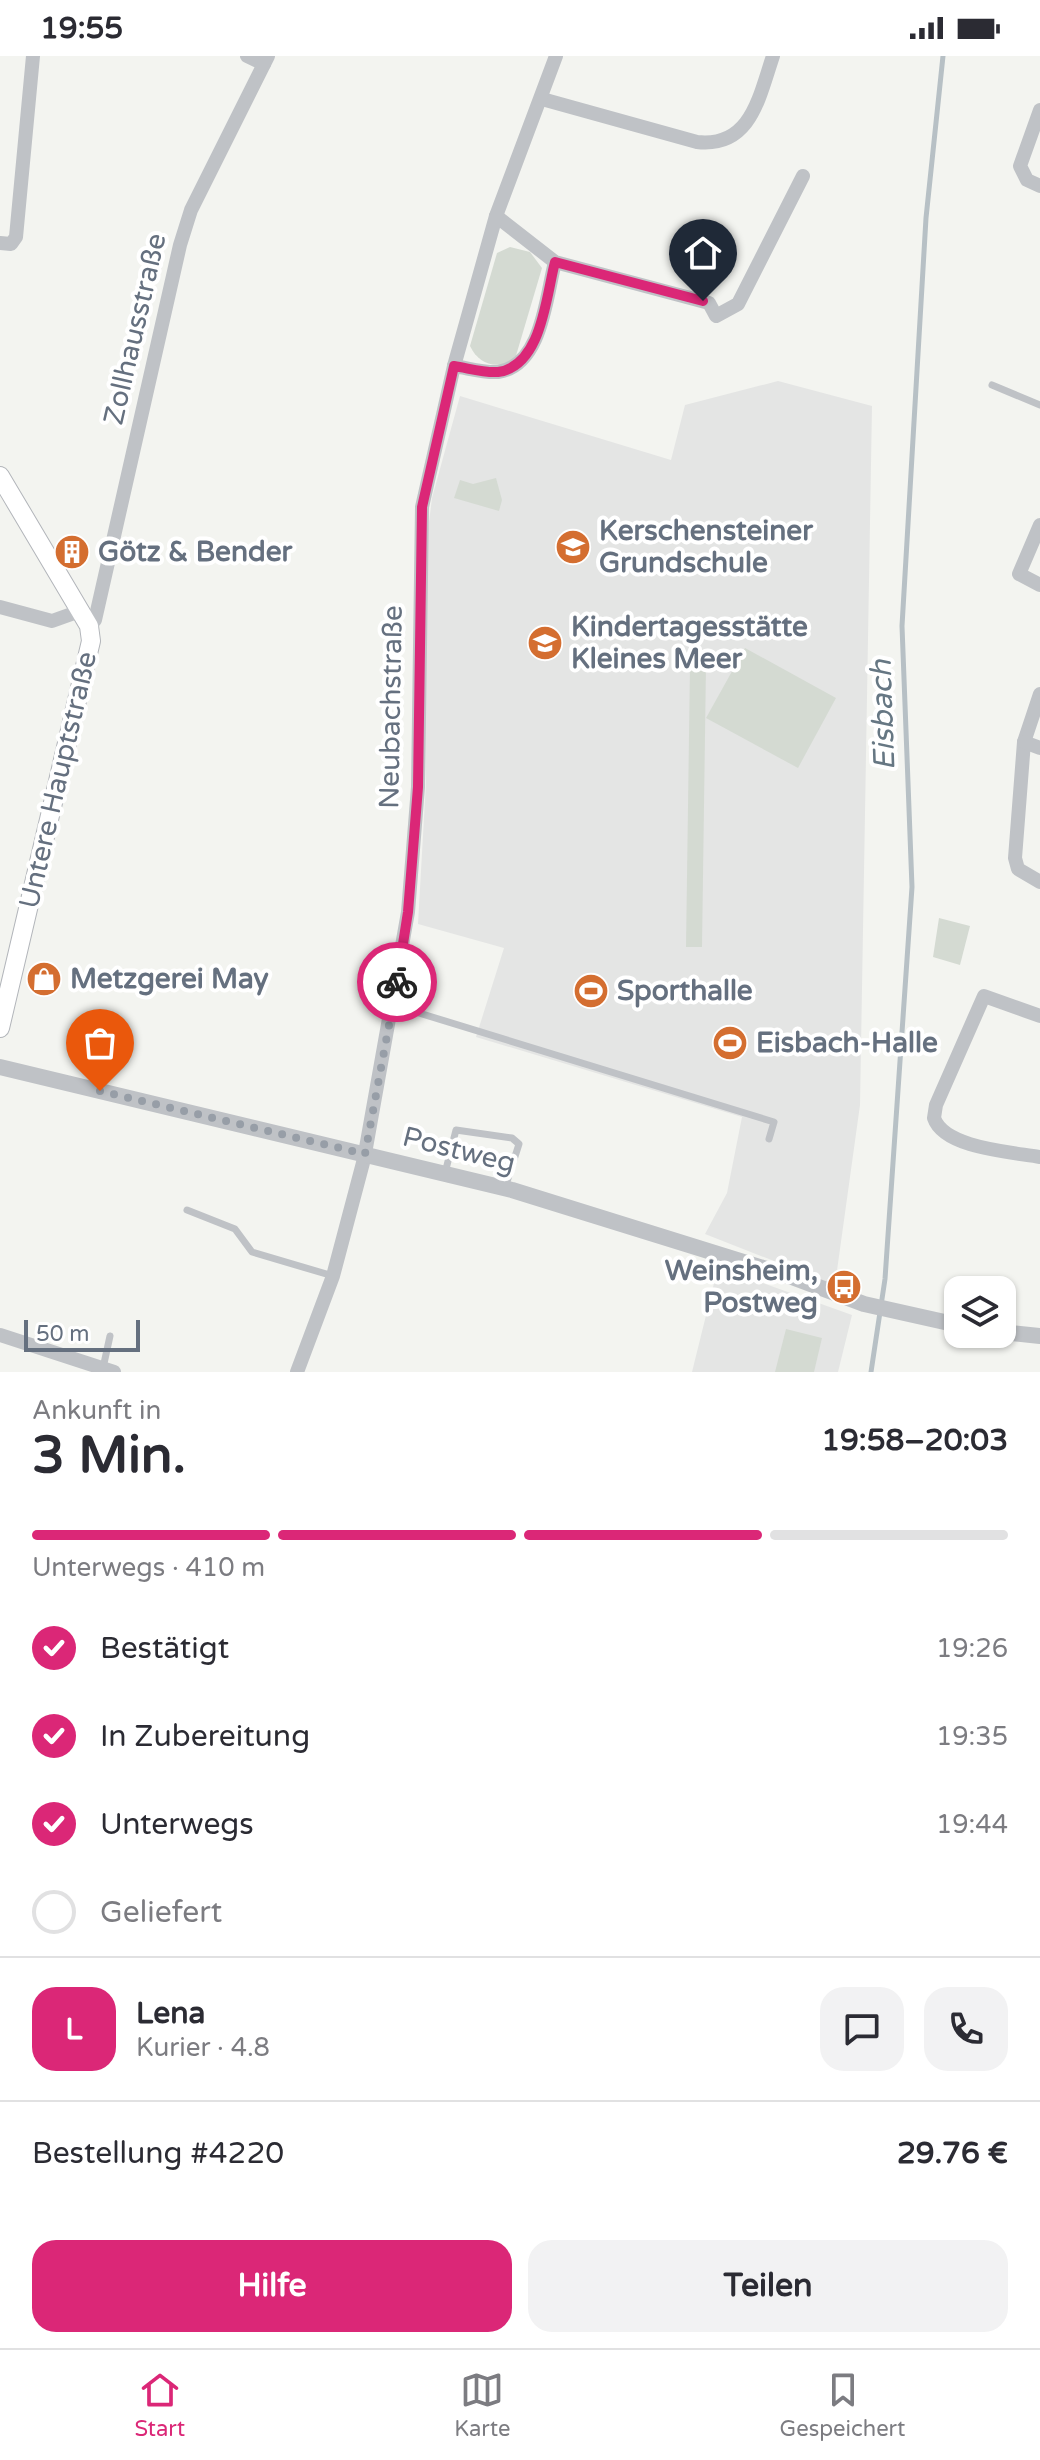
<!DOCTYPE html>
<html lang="de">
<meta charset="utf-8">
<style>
body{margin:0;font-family:"Varela Round",sans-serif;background:#f2f2f3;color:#2b2b33;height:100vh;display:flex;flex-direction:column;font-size:30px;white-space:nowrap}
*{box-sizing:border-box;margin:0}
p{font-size:26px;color:#7c7c81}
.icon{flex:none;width:44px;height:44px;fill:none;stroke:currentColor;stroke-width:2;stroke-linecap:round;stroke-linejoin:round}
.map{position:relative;height:1316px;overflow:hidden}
.details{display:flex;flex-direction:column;background:#fff;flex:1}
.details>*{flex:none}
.controls{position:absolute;left:944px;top:1220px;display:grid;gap:16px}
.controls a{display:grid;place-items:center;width:72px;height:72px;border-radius:16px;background:#fff;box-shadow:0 2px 6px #0004;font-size:40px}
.scale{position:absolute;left:24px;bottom:20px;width:116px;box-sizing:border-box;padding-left:8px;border:4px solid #65707f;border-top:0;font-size:22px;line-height:28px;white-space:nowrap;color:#65707f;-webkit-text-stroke:6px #fff;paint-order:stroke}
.pin{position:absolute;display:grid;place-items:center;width:68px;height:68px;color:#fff;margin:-82px -34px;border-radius:50% 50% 50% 0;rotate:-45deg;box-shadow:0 0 8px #0007}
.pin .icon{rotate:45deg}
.courier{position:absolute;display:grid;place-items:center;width:80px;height:80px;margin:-40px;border:6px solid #db2777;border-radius:50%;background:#fff;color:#222;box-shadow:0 2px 10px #0007}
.summary em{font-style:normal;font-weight:700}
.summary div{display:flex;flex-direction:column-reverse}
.summary{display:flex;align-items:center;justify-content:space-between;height:136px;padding:0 32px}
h1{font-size:52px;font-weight:700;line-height:60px}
.bar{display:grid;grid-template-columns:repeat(4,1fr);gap:12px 8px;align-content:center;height:96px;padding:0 32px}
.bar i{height:10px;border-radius:6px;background:#e1e1e2}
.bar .current{background:#db2777}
.bar p{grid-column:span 4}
.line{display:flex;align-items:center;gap:20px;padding:0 32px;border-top:2px solid #e1e1e2}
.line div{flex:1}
.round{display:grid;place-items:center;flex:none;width:84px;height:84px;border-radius:24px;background:#f2f2f3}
ol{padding:0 32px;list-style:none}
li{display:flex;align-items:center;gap:24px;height:88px}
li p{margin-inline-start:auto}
li .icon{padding:8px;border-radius:50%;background:#db2777;color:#fff;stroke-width:4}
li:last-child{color:#7c7c81}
li i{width:44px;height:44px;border:4px solid #e1e1e2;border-radius:50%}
.primary-button{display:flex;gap:16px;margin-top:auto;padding:16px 32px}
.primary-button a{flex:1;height:92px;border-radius:24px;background:#db2777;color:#fff;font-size:32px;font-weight:700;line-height:92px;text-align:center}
.primary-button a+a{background:#f2f2f3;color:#2b2b33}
.status{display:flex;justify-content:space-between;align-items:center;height:56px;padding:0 40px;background:#fff;direction:ltr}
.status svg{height:22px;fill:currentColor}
.menu{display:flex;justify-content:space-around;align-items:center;height:112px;border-top:2px solid #e1e1e2;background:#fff;font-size:22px;color:#7c7c81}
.menu a{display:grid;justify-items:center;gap:4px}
.menu .current{color:#db2777}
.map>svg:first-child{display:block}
.built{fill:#e4e5e4}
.green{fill:#d4dad2}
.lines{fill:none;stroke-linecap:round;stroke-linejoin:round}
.stream{stroke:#b7c0c5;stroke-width:5}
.secondary-casing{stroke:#b2b5ba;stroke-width:20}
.service{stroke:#bfc2c6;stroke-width:7}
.minor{stroke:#bfc2c6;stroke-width:14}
.tertiary{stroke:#bfc2c6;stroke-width:16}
.secondary{stroke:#fff;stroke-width:18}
.done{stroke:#979ea7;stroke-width:8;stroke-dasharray:0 14.4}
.route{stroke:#db2777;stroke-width:10}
.labels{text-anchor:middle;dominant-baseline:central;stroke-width:8;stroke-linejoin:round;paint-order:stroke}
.street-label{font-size:28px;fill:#65707f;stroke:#fff}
.poi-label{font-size:28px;font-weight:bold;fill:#65707f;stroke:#fff;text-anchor:start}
.water-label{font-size:30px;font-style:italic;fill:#667783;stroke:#fff}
</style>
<div class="status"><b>19:55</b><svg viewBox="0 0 49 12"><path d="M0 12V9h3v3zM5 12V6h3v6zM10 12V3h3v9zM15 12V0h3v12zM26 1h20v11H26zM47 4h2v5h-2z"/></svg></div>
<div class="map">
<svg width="1040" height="1316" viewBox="0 0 1040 1316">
<rect width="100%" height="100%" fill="#f3f4f0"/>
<g class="built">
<polygon points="778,325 872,350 860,1049 835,1229 705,1178 727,1137 742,1061 476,981 504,892 418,868 426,726 422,523 432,442 460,340 671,404 685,349"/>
<polygon points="718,1211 852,1259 838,1316 692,1316"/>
</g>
<g class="green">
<path d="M 510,191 L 530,196 L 542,212 L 515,303 C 497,314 479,309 470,290 L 497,197 Z"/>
<polygon points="496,422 502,444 499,455 454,442 460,424 473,428"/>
<polygon points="745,592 836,642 798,712 706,662"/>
<polygon points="690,609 706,609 702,891 686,891"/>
<polygon points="939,862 970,870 960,909 933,901"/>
<polygon points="786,1273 822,1282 814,1316 775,1316"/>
</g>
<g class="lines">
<polyline class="stream" points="871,1316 885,1223 912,831 902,570 926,162 943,0"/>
<defs>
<polyline id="secondary" points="0,420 89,570 91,585 0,972"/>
</defs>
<use href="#secondary" class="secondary-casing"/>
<g class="service">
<polyline points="992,329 1040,349"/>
<polyline points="393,949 774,1066 769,1083"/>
<polyline points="445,1117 456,1074 512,1082 519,1088 505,1132"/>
<polyline points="187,1154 235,1173 252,1196 333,1220"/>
<polyline points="103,1312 110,1280"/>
</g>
<g class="minor">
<polyline points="247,0 264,8"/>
<path d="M 542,43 L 697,86 C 751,92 759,41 773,0"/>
<polyline points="1040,54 1020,110 1027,124 1040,130"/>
<polyline points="496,160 555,206 709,247 716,260 738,248 803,120"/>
<polyline points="0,187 11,188 16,181 33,0"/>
<path d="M 454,310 C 468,312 483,317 498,316 C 542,310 546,241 555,206"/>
<polyline points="1040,469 1019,518 1040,529"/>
<polyline points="0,551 52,565 80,555"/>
<polyline points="89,570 95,564 180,189 191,154 268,0"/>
<polyline points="1040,638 1024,686 1015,802 1018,813 1040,826"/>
<polyline points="1024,686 1040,692"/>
<path d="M 1040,960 L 984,940 L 936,1049 L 934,1062 C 944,1092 1011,1096 1040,1101"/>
<polyline points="0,1279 114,1316"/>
<polyline points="297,1316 333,1220 364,1103 408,856 418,731 422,451 454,310 496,160 556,0"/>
</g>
<g class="tertiary">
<polyline points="0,1011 512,1134 792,1221 864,1248 958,1269"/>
<polyline points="1002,1276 1040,1280"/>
</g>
<use href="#secondary" class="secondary"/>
</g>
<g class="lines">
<polyline class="done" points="100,1035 365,1098 397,926"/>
<path class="route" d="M 397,926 L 408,856 L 418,731 L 422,451 L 454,310 C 468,312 483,317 498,316 C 542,310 546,240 555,206 L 703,245"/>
</g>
<defs>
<symbol id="school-disc" viewBox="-11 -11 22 22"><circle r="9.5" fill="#d46e30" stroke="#fff"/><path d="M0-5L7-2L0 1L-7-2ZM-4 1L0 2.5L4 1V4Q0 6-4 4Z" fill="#fff"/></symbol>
<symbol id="building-disc" viewBox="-11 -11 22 22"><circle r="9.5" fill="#d46e30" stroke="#fff"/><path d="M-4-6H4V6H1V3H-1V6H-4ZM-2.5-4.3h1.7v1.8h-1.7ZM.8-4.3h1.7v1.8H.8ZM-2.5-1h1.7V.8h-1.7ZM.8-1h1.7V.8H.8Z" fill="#fff"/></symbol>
<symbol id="shop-disc" viewBox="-11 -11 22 22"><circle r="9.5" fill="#d46e30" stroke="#fff"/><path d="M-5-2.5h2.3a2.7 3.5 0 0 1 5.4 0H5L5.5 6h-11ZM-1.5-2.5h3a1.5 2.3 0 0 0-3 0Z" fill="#fff"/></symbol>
<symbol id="stadium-disc" viewBox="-11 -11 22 22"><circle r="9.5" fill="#d46e30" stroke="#fff"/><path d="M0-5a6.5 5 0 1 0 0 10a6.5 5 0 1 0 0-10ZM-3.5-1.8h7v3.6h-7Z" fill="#fff"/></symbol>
<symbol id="bus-disc" viewBox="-11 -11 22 22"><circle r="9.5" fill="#d46e30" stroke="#fff"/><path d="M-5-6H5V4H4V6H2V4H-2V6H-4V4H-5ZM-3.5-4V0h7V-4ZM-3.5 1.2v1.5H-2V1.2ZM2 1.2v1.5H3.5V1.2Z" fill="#fff"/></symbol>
</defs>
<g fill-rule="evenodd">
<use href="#school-disc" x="553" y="471" width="40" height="40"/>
<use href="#building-disc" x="52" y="476" width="40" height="40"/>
<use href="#school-disc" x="525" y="567" width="40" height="40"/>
<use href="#shop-disc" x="24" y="903" width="40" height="40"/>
<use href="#stadium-disc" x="571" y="915" width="40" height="40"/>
<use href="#stadium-disc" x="710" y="967" width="40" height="40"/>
<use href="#bus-disc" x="824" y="1211" width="40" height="40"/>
</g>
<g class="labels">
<g class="street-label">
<text transform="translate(135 273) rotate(-77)">Zollhausstraße</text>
<text transform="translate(391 651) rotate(-89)">Neubachstraße</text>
<text transform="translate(58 724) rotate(-77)">Untere Hauptstraße</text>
<text transform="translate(459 1094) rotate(14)">Postweg</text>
</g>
<g class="poi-label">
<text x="599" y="475">Kerschensteiner<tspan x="599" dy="32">Grundschule</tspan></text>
<text x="98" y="496">Götz &amp; Bender</text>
<text x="571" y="571">Kindertagesstätte<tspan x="571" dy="32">Kleines Meer</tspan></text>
<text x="70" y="923">Metzgerei May</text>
<text x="617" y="935">Sporthalle</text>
<text x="756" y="987">Eisbach-Halle</text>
<text x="818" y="1215" text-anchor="end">Weinsheim,<tspan x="818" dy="32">Postweg</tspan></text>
</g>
<g class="water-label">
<text transform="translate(883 659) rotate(-92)">Eisbach</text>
</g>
</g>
</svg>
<div class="controls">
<a><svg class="icon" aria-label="layers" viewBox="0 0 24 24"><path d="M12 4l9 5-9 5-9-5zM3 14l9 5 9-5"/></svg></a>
</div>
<div class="scale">50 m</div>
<div class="pin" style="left:100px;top:1035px;background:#ea580c"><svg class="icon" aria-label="bag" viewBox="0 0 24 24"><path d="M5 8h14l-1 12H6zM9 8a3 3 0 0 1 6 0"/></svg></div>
<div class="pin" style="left:703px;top:245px;background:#1f2937"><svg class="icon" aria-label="home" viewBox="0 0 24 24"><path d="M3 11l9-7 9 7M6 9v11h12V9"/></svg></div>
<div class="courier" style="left:397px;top:926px"><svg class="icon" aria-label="bike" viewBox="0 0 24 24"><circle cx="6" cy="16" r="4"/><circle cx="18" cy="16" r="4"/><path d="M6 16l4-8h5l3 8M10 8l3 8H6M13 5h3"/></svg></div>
</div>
<section class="details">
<div class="summary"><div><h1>3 Min.</h1><p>Ankunft in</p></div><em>19:58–20:03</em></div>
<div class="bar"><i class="current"></i><i class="current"></i><i class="current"></i><i></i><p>Unterwegs · 410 m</p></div>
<ol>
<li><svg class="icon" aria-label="check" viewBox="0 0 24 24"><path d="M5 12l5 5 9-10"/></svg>Bestätigt<p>19:26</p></li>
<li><svg class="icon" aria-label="check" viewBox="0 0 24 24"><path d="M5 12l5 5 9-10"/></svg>In Zubereitung<p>19:35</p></li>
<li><svg class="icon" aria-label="check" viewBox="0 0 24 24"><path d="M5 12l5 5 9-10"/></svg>Unterwegs<p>19:44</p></li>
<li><i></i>Geliefert</li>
</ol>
<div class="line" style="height:144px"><b class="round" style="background:#db2777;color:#fff">L</b><div><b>Lena</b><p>Kurier · 4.8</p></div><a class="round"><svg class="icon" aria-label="chat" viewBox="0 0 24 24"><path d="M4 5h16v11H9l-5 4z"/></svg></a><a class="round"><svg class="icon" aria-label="phone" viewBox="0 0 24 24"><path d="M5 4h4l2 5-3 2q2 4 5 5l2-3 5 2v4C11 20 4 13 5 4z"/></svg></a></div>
<div class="line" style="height:104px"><div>Bestellung #4220</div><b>29.76 €</b></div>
<div class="primary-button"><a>Hilfe</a><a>Teilen</a></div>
</section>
<nav class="menu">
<a class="current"><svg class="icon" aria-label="home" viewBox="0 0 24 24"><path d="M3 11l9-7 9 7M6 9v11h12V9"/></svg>Start</a>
<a><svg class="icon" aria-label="map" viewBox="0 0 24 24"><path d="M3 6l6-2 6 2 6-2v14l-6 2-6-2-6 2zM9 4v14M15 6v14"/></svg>Karte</a>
<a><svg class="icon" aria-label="saved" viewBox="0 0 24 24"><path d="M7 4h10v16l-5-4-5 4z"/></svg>Gespeichert</a>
</nav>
